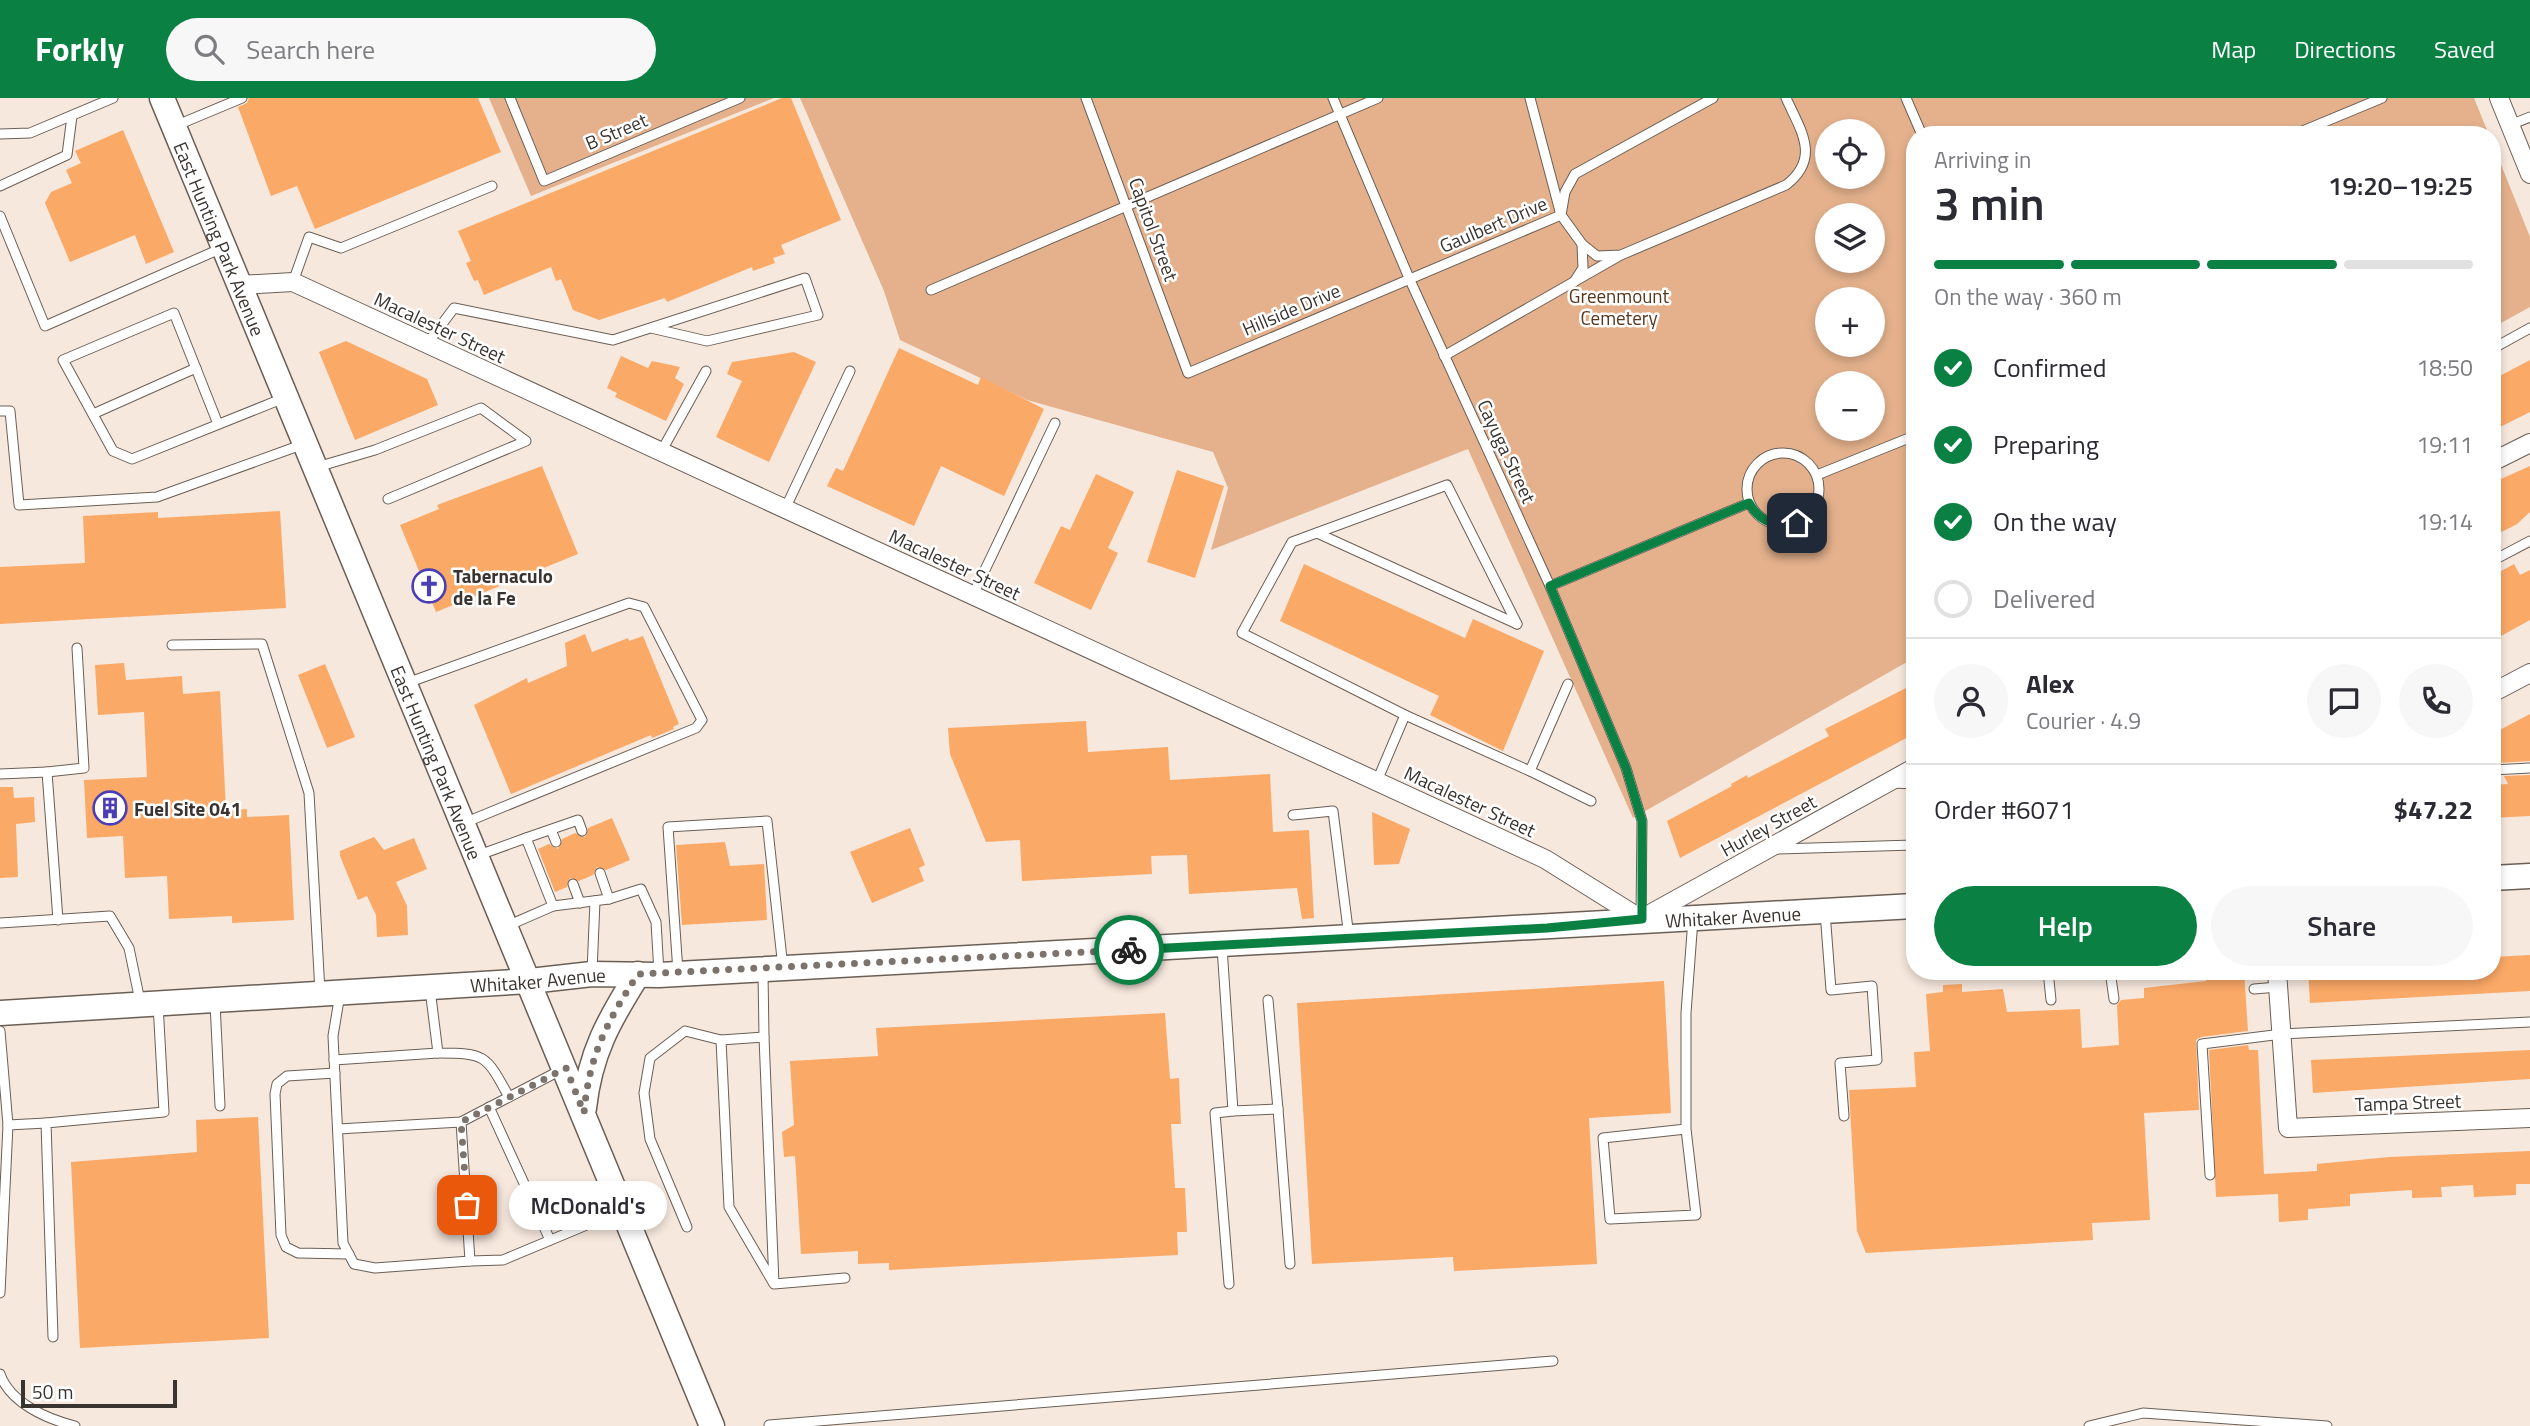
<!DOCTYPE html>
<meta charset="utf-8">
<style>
body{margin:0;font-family:"Titillium Web",sans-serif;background:#f7f7f7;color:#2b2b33;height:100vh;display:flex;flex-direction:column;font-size:26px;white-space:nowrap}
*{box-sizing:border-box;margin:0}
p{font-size:23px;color:#7c7c81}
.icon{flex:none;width:38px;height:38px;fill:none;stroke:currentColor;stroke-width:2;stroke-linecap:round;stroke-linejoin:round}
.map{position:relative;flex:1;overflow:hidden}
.details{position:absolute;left:1906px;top:28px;width:595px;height:854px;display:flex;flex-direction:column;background:#fff;border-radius:28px;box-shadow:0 4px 10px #0003}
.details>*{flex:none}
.tools{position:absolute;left:1815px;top:21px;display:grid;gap:14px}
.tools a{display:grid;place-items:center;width:70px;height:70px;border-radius:50%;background:#fff;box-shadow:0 4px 10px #0003;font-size:35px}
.scale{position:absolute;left:21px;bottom:18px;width:156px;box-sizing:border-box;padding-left:7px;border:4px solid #3a3430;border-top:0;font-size:19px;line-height:24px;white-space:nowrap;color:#3a3430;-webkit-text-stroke:5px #fff;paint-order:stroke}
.pin{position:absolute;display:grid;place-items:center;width:60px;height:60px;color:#fff;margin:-30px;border-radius:14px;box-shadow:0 4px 10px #0006}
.courier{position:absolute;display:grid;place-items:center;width:70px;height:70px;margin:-35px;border:5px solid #0b8043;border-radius:50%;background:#fff;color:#222;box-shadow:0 2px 9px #0007}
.bubble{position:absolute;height:49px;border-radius:24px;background:#fff;box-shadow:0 4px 10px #0003;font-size:23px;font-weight:600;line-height:49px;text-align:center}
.overview em{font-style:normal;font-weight:600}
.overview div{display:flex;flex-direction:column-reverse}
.overview{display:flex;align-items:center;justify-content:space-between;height:119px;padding:0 28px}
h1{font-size:46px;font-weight:600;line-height:52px}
.bar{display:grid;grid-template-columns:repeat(4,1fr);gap:10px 7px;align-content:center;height:84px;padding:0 28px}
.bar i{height:9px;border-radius:5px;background:#e1e1e2}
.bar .on{background:#0b8043}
.bar p{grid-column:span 4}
.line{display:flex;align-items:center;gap:18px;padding:0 28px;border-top:2px solid #e1e1e2}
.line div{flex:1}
.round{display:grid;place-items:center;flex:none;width:74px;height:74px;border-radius:37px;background:#f7f7f7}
ol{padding:0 28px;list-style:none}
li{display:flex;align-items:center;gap:21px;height:77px}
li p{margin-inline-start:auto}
li .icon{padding:7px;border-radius:50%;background:#0b8043;color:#fff;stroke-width:4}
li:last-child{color:#7c7c81}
li i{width:38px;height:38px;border:4px solid #e1e1e2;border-radius:50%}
.primary-button{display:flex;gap:14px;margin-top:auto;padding:14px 28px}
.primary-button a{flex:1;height:80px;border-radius:42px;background:#0b8043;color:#fff;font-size:28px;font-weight:600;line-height:80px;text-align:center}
.primary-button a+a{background:#f7f7f7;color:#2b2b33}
header{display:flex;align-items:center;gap:42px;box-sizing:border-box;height:98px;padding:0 35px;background:#0b8043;color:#fff}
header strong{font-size:33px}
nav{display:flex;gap:38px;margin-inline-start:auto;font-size:24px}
.search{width:490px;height:63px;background:#f7f7f7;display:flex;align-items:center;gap:18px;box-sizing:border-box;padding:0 24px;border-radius:38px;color:#7c7c81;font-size:26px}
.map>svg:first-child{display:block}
.green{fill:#e4b18c;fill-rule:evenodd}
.building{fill:#fba967}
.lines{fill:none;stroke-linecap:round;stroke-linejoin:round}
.lane-casing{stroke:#6b5f55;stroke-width:11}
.street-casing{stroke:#6b5f55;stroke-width:20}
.secondary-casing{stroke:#6b5f55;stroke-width:27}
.lane{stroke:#fff;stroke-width:9}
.street{stroke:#fff;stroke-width:18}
.secondary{stroke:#fff;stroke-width:24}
.done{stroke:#7c736d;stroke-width:7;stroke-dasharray:0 12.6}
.route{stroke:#0b8043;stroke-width:9}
.labels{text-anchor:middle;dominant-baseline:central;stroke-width:5;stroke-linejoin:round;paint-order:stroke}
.street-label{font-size:19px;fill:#3a3430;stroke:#fff}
.park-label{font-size:19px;fill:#57361b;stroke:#fff}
.poi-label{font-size:19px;font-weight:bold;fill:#3a3430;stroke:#fff;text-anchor:start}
</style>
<header>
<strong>Forkly</strong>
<div class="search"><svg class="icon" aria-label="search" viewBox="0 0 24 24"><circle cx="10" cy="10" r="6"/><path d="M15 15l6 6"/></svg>Search here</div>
<nav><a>Map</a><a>Directions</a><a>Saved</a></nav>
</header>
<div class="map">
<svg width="2530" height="1328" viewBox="0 0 2530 1328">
<rect width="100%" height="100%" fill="#f7e8dd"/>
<g class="green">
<polygon points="489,0 774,0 531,98"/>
<path d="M 800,0 L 2474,0 L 2489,37 L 1914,37 L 1914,560 L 1633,720 L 1468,351 L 1211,452 L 1228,390 L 1213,354 L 1027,302 L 900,242 L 884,193 ZM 1827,33 L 1872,33 L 1872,79 L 1827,79 ZM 1827,117 L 1872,117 L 1872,163 L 1827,163 ZM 1827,201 L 1872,201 L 1872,247 L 1827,247 ZM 1827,285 L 1872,285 L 1872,331 L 1827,331 Z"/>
<polygon points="2492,44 2530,139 2530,209 2492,230"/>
</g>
<g class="building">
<polygon points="249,0 478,0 501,54 315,131 297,88 271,98 238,9 247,5"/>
<polygon points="782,0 791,0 841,122 781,147 785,156 773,160 775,165 753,173 752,169 667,204 665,200 599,222 573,212 561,181 556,183 551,169 484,197 478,182 474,183 466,165 471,163 458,133"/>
<polygon points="123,32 174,154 146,166 135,137 70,164 45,105 51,94 72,85 66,72 81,65 75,53"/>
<polygon points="346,243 427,281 438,307 355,342 319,254"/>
<polygon points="899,250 978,287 981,279 1044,311 1004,398 941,368 914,428 827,388 836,370 843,373"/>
<polygon points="794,254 816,264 769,364 716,339 742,283 727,276 732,264"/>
<polygon points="621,258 648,270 652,263 680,269 675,280 684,286 666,323 615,299 617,295 607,290"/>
<polygon points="2530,262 2530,314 2492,333 2492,282"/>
<polygon points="542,368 578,456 436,514 400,427 439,411 437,407"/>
<polygon points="2530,368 2530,414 2517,426 2492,439 2492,385"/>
<polygon points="1177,372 1224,388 1195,480 1147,464"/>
<polygon points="1096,376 1134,394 1108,450 1118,455 1091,512 1034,485 1061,428 1070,432"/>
<polygon points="280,413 286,510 0,526 0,469 85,465 83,418 158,414 158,420"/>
<polygon points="1304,466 1465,540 1473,521 1544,553 1503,653 1430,617 1439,598 1280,523"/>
<polygon points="2514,466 2520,477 2530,472 2530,522 2492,543 2492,495 2498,493 2492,478"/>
<polygon points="585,536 592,554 628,540 629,543 643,538 679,626 673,629 674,631 652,640 651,637 511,696 474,607 527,580 528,585 567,568 565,545"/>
<polygon points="124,565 126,582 182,578 183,596 220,593 226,712 247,711 247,719 289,717 294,822 232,825 232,818 169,821 167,778 125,780 123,738 87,740 84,682 147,679 144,614 98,617 95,567"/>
<polygon points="325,566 355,639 327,650 298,577"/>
<polygon points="1914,586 1914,636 1680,760 1667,723 1732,688 1731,686 1747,677 1748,680 1829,638 1825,631"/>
<polygon points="2530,616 2530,663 2497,665 2492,655 2492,636"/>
<polygon points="1086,623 1088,654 1168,649 1170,682 1270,676 1273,734 1309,732 1314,820 1302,821 1297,790 1189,796 1187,757 1151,758 1152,776 1022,783 1020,742 986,744 950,656 948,630"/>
<polygon points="2530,677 2530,718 2492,720 2492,687 2508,686 2504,678"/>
<polygon points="0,689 13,689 14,700 34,699 35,724 16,726 18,779 0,780"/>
<polygon points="1372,714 1410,731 1399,766 1374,767"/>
<polygon points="612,720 630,762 606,772 597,769 593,777 579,783 570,780 567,789 555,794 538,751 549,746 558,751 562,741 575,735 585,739 588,730"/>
<polygon points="910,730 925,767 919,770 924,783 872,805 850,754"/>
<polygon points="374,739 384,752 414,740 427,771 396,784 407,808 408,837 377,839 376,817 367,798 358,802 340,758 340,753"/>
<polygon points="725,744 730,768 764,766 767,822 682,827 676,747"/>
<polygon points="2530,857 2530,893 2310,905 2308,873 2492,873 2492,859"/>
<polygon points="2206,873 2244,873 2248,933 2201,939 2196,942 2199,1012 2144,1015 2150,1122 2092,1125 2093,1142 1866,1155 1857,1133 1849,992 1916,989 1914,954 1930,953 1926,896 1943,894 1943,887 1962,886 1962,894 2003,891 2007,914 2080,911 2082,950 2119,947 2117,907 2121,902 2144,900 2144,890 2206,883"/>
<polygon points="1664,883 1671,1015 1589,1020 1597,1166 1454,1173 1453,1159 1312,1166 1297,905"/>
<polygon points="1165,915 1170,981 1179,980 1181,1026 1171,1026 1175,1090 1185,1090 1187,1134 1177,1134 1178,1157 889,1172 889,1165 858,1166 858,1153 801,1156 795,1058 784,1059 782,1034 794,1027 790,963 878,958 876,930"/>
<polygon points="2248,947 2249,952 2258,952 2264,1076 2317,1073 2317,1066 2389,1059 2530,1053 2530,1086 2516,1086 2516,1097 2474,1099 2473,1087 2441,1089 2442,1099 2412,1100 2412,1092 2350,1096 2350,1108 2308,1111 2308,1122 2279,1124 2278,1096 2216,1099 2209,952"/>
<polygon points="2530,952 2530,981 2313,995 2311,962"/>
<polygon points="258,1019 269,1240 80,1250 71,1064 197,1054 196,1022"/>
</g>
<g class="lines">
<defs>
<g id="lane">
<polyline points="510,0 544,83 740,0"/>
<polyline points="1086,0 1188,275 1561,117 1565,94 1575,76 1713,0"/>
<polyline points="1333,0 1409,180 1550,488 1626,670 1642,723 1641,820"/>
<path d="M 1530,0 L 1561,117 L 1582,146 L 1597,158 L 1621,157 L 1786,87 C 1821,60 1801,33 1786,0"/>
<polyline points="1906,0 1922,37"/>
<polyline points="2510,27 2530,19"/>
<polyline points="175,28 242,0"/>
<polyline points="0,36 30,35 113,0"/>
<polyline points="2293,37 2382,0"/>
<polyline points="0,88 67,57 72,18"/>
<polyline points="0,118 45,228 222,150"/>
<polyline points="293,184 309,139 341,150 492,88"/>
<polyline points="1574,184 1583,170 1582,146"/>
<polyline points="931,192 1378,0"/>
<polyline points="427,246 454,210 613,242 805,180 818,217 707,243 651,230"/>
<polyline points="2492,251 2530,230"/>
<polyline points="1444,258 1619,158"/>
<polyline points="0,313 10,313 19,407 157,399 304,346"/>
<polyline points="93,316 196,270"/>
<polyline points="218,326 174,215 63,262 113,353 132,361 284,300"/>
<polyline points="661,354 706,273"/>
<circle cx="1783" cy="391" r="36"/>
<polyline points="317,369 375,352 481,310 526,343 388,401"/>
<polyline points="1817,377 1914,338"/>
<polyline points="785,411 850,273"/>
<polyline points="1317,435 1517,526"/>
<polyline points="2492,463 2530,443"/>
<polyline points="1550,488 1749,405"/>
<polyline points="973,497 1055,325"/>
<polyline points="172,547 262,546 309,695 320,894"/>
<polyline points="407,585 629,505 644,509 702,622 696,630 464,725"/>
<polyline points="1405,617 1530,673 1568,586"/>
<polyline points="2492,672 2530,670"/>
<polyline points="1530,673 1591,703"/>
<polyline points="47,674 84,670 77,550"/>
<polyline points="0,676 47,674 58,822"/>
<polyline points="1377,683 1405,617 1242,535 1292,444 1447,387 1517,526"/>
<polyline points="1893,685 1914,686"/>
<polyline points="1293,717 1333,713 1349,839"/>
<polyline points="551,732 556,744"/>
<polyline points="526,740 578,722 582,733"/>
<polyline points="1776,751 1914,747"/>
<polyline points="479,757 526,740 553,808 507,828"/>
<polyline points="600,775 609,801"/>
<polyline points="573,786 580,805"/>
<polyline points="553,808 609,801 641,791 656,824 659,875"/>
<polyline points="1825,814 1831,892 1872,888 1877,962 1840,965 1844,1018"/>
<polyline points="0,825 110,818 129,850 140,903"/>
<polyline points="1222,849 1233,1013 1278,1011 1290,1166"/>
<polyline points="2048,873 2051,902"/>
<polyline points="2110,873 2114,901"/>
<polyline points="592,874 595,803"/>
<polyline points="678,874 668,729 767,723 783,870"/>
<polyline points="763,874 764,939"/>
<path d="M 430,891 L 438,955 C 486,955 486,957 509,999"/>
<polyline points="2254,891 2278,889"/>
<polyline points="340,896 333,938 343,1145 354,1166 375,1170 470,1163 461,1024"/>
<polyline points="1268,902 1278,1011"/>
<polyline points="215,905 220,1008"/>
<polyline points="0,933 8,1027 46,1025"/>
<polyline points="334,962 438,955"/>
<polyline points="335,975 287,978 277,986 275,996 281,1137 286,1149 298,1155 349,1156"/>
<polyline points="489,1009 550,1142"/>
<polyline points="338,1031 461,1024 561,972"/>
<polyline points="1686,1031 1696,1117 1610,1121 1603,1040 1686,1031 1686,915 1693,821"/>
<polyline points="2210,1077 2202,946 2282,936 2530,924"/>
<polyline points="687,1129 650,1041 644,995 650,960 685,933 721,942"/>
<polyline points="470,1163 503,1162 620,1113"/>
<polyline points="774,1186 764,939 721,942 729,1109 774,1186 845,1180"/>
<polyline points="1229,1186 1215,1015 1233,1013"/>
<polyline points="0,1195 8,1027"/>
<polyline points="53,1239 46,1025 164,1014 158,906"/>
<path d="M 0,1276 C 10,1305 47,1321 75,1328"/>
<polyline points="769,1327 1553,1263"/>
<polyline points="2089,1328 2143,1315 2327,1328"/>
</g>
<g id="street">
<polyline points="2499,0 2530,76"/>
<polyline points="239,187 293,184 1545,761 1641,821 1914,670"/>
<polyline points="2492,364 2530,345"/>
<polyline points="2492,595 2530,575"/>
<polyline points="2277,873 2288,1030 2530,1020"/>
</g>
<g id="secondary">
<path id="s1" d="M 162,0 L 712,1328"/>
<polyline points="2492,780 2530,778"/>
<path id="s2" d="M 0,915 L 530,883 L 592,876 L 659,877 L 1914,808"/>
<path d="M 584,1010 C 590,955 609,922 638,876"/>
</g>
</defs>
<use href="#lane" class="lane-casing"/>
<use href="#street" class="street-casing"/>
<use href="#secondary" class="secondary-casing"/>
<use href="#lane" class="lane"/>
<use href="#street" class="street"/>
<use href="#secondary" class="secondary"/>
</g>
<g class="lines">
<path class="done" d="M 467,1107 L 461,1024 L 566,970 L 584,1015 C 589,957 607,924 638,876 L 1129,852"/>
<path class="route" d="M 1129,852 L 1547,830 L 1642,821 L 1642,723 L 1626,670 L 1550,488 L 1749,405 C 1760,424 1775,430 1797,425"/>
</g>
<defs>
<symbol id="church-ring" viewBox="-11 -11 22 22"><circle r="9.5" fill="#fff" stroke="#493eb5" stroke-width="1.5"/><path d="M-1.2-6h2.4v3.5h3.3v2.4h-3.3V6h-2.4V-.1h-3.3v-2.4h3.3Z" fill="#493eb5"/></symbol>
<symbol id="building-ring" viewBox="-11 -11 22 22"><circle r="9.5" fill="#fff" stroke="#493eb5" stroke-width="1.5"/><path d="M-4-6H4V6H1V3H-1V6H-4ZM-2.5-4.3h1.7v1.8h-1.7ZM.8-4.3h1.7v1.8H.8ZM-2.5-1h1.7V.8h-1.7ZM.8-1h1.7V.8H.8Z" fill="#493eb5"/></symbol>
</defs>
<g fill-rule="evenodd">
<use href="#church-ring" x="410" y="469" width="38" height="38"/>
<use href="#building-ring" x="91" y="691" width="38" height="38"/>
</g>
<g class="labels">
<g class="street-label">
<text transform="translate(616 33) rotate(-23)">B Street</text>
<text transform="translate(1493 126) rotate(-23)">Gaulbert Drive</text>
<text transform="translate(1154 131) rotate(70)">Capitol Street</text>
<text stroke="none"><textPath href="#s1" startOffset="152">East Hunting Park Avenue</textPath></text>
<text transform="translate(1291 211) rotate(-23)">Hillside Drive</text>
<text transform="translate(440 229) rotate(25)">Macalester Street</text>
<text transform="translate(1507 353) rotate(65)">Cayuga Street</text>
<text transform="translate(955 466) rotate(25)">Macalester Street</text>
<text stroke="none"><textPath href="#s1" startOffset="719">East Hunting Park Avenue</textPath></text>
<text transform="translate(1470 703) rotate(25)">Macalester Street</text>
<text transform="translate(1768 727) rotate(-29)">Hurley Street</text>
<text stroke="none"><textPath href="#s2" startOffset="1736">Whitaker Avenue</textPath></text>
<text stroke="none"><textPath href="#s2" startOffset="539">Whitaker Avenue</textPath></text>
<text transform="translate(2408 1004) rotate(-2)">Tampa Street</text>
</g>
<g class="park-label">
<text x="1619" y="197">Greenmount<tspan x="1619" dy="22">Cemetery</tspan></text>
</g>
<g class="poi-label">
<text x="453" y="477">Tabernaculo<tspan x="453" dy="22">de la Fe</tspan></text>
<text x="134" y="710">Fuel Site 041</text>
</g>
</g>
</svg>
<div class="tools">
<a><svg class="icon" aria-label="locate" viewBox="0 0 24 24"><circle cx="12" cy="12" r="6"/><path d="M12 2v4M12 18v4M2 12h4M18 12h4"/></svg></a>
<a><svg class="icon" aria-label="layers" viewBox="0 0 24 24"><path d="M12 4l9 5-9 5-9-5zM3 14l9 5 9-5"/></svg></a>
<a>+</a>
<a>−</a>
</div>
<div class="scale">50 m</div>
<div class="pin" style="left:467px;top:1107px;background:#ea580c"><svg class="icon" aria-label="bag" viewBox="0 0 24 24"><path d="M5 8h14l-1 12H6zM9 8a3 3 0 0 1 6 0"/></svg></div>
<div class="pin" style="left:1797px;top:425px;background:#1f2937"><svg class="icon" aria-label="home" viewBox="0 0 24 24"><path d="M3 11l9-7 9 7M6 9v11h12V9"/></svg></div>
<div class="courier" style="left:1129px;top:852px"><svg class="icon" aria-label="bike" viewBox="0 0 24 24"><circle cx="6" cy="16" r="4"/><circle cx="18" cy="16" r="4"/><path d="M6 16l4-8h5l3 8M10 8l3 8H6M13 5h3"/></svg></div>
<div class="bubble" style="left:509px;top:1083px;width:158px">McDonald's</div>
<section class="details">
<div class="overview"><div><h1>3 min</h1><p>Arriving in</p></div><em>19:20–19:25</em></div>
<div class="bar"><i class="on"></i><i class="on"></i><i class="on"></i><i></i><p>On the way · 360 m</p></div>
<ol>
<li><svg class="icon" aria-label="check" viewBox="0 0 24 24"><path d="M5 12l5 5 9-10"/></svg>Confirmed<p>18:50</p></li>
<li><svg class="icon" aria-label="check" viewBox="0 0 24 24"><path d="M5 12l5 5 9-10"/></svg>Preparing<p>19:11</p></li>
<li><svg class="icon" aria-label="check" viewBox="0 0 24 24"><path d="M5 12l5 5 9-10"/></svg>On the way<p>19:14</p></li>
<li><i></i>Delivered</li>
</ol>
<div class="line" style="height:126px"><a class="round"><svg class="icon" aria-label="person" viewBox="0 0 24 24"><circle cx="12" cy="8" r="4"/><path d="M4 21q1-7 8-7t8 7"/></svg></a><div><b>Alex</b><p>Courier · 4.9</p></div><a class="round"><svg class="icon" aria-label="chat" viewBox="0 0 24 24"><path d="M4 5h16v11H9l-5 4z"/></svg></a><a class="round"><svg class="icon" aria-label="phone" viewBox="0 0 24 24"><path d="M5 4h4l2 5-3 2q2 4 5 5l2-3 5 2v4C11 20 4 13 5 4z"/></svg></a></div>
<div class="line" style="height:91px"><div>Order #6071</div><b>$47.22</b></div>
<div class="primary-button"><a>Help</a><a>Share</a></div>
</section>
</div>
